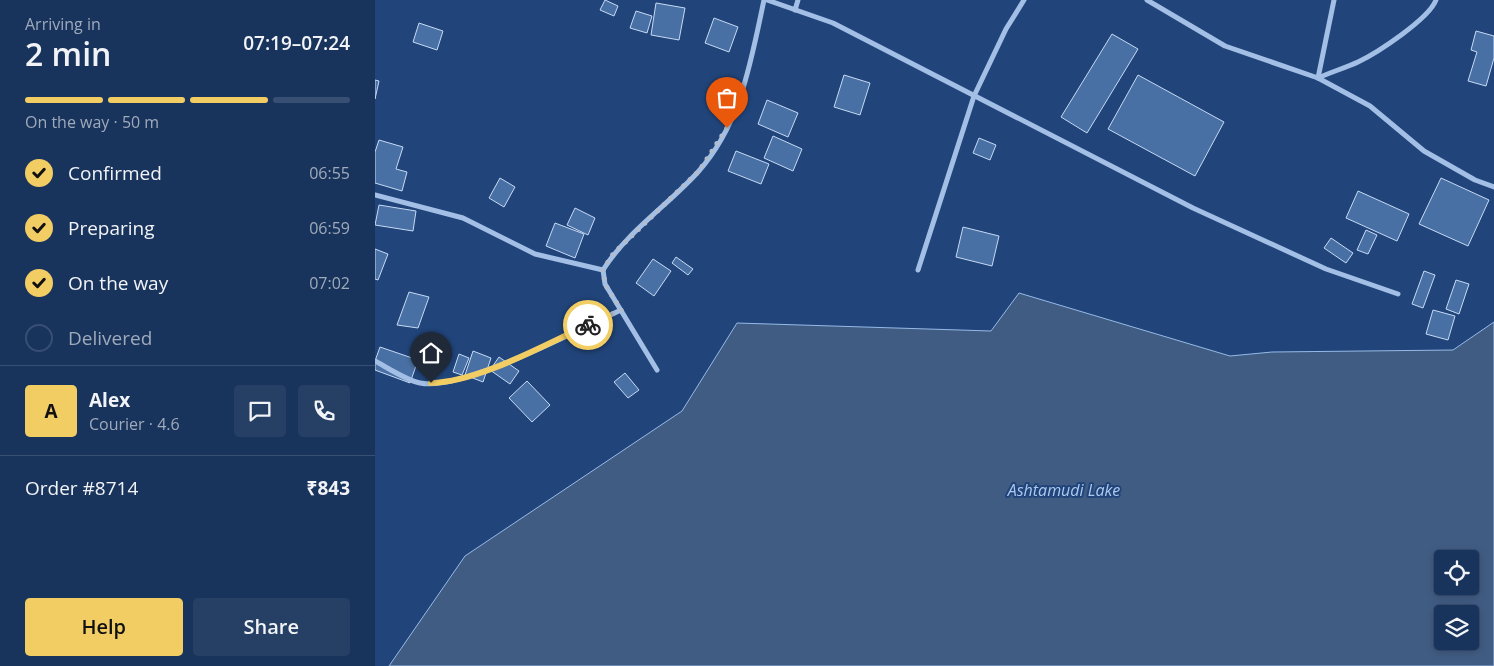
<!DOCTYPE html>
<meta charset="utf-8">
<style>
body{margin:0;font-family:"Open Sans",sans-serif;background:#263f65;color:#f1f3f6;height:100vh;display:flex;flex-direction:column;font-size:19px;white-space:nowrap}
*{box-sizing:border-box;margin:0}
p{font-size:16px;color:#9faabb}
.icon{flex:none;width:28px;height:28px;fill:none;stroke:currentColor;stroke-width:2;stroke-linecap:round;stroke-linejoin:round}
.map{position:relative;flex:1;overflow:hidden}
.drawer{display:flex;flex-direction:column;background:#19345c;width:375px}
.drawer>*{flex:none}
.tools{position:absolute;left:1059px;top:550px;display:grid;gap:10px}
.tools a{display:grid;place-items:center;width:45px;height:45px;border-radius:5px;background:#19345c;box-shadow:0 2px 8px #0003,0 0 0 1px #374f72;font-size:25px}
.pin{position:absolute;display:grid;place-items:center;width:42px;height:42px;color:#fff;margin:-51px -21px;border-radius:50% 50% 50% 0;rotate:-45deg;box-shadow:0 0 5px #0007}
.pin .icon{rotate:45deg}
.courier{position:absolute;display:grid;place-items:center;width:50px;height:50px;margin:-25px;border:4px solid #f2cd64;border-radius:50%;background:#fff;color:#222;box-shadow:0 1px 6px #0007}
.overview em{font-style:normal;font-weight:600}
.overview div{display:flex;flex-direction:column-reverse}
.overview{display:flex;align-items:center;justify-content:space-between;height:85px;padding:0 25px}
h1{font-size:32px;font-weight:600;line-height:38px}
.bar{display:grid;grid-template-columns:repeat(4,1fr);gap:8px 5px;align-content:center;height:60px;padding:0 25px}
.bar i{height:6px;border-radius:4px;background:#374f72}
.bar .active{background:#f2cd64}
.bar p{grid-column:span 4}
.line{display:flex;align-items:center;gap:12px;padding:0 25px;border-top:1px solid #374f72}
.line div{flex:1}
.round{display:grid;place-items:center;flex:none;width:52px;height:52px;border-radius:5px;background:#263f65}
ol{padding:0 25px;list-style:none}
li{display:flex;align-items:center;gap:15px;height:55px}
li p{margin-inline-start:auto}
li .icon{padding:5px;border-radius:50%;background:#f2cd64;color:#111;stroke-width:4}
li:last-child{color:#9faabb}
li i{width:28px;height:28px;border:2px solid #374f72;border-radius:50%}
.cta{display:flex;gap:10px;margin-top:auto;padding:10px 25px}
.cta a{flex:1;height:58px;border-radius:5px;background:#f2cd64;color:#111;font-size:20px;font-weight:600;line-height:58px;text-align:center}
.cta a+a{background:#263f65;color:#f1f3f6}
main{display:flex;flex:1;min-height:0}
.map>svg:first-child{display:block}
.water{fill:#415c83;stroke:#96bae7;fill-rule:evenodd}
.building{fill:#4970a4;stroke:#c6daf4}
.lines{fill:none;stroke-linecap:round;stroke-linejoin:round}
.street{stroke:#a3bfe6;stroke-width:5}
.done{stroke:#b1bed1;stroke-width:5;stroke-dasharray:0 9}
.route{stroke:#f2cd64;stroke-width:6}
.labels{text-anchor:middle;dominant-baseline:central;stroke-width:4;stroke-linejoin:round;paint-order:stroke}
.water-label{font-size:16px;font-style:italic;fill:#aec9ee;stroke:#21457b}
</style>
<main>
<section class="drawer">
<div class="overview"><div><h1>2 min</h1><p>Arriving in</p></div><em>07:19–07:24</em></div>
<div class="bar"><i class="active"></i><i class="active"></i><i class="active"></i><i></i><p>On the way · 50 m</p></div>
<ol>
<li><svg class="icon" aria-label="check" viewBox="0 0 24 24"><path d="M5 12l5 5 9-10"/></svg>Confirmed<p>06:55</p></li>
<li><svg class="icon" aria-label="check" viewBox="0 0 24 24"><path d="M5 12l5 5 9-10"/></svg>Preparing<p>06:59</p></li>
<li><svg class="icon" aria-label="check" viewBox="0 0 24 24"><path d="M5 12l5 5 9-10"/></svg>On the way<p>07:02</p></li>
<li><i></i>Delivered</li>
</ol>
<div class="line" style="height:90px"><b class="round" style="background:#f2cd64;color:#111">A</b><div><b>Alex</b><p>Courier · 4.6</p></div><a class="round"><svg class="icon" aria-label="chat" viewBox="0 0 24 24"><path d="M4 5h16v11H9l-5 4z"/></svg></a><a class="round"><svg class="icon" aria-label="phone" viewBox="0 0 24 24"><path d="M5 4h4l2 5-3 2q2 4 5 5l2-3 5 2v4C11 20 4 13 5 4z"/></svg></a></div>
<div class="line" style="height:65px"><div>Order #8714</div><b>₹843</b></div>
<div class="cta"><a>Help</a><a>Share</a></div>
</section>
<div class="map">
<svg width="1119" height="666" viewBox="0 0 1119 666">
<rect width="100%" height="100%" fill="#21457b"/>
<path class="water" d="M 644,293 L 855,356 L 897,352 L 1078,350 L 1119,322 L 1119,666 L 14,666 L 90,556 L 307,411 L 362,323 L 616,331 ZM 1068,559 L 1095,559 L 1095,586 L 1068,586 ZM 1068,614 L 1095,614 L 1095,641 L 1068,641 Z"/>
<g class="building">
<polygon points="230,0 243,6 239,16 225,10"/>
<polygon points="281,3 310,8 304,40 276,35"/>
<polygon points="261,11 277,16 272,33 255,28"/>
<polygon points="339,18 363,27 354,52 330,43"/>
<polygon points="44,23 68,31 62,50 38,42"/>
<polygon points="1101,31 1119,36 1119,58 1111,86 1093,81 1102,52 1096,50"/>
<polygon points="737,34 763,49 712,133 686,117"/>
<polygon points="469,75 495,83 485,115 459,107"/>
<polygon points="763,75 849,122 820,176 733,129"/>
<polygon points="0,80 4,81 0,99"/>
<polygon points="392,100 423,113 413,137 383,124"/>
<polygon points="398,136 427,149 418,171 389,158"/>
<polygon points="604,138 621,145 615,160 598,153"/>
<polygon points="4,140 28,147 21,169 32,172 27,191 0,183 0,152"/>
<polygon points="361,151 394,164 386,184 353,171"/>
<polygon points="125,178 140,187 129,207 114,198"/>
<polygon points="1066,178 1114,200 1093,246 1044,224"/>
<polygon points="983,191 1034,214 1022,241 971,218"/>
<polygon points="4,205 41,211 38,231 0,225"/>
<polygon points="200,208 220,218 213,235 192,225"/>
<polygon points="180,223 209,234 200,258 171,246"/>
<polygon points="588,227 624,236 617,266 581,257"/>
<polygon points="991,230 1002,235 993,254 982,250"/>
<polygon points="956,238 978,253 971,263 949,248"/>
<polygon points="0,249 13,254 3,280 0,279"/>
<polygon points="301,257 318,269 313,275 297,263"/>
<polygon points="278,259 296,271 279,296 261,283"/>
<polygon points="1049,271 1060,275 1048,308 1037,304"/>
<polygon points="1081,280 1094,284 1084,314 1071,309"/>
<polygon points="34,292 54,297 43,328 22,325"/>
<polygon points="1058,310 1080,316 1073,340 1051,334"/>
<polygon points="5,347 43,360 35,383 0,370 0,361"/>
<polygon points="98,351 116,358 108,382 90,375"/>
<polygon points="84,354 94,358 87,375 78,372"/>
<polygon points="124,357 144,371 135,384 115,370"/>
<polygon points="250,373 264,390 253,398 239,382"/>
<polygon points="152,381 175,405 157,422 134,398"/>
</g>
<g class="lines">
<g class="street">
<polyline points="392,0 458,23 818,208 951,269 1023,294"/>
<polyline points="772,0 850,46 943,78 995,106 1049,151 1100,180 1119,187"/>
<polyline points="420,10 423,0"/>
<path d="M 943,78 C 956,72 970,68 983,62 C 1002,53 1054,19 1061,0"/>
<polyline points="943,78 959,0"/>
<polyline points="0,195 88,218 160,254 228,270"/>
<polyline points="543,270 599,96 631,29 649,0"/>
<path d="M 0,361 C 13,368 31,380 45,383 C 86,392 205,329 246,310"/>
<path d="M 282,370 L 230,284 L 228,270 C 251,233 293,205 323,172 C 366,124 376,61 389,0"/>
</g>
</g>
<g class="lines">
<polyline class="done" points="213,325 246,310 230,284 228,270 238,254 324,171 352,128"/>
<path class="route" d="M 56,383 C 104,382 169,345 213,325"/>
</g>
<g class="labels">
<g class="water-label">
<text x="689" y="490">Ashtamudi Lake</text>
</g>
</g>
</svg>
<div class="tools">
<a><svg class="icon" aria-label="locate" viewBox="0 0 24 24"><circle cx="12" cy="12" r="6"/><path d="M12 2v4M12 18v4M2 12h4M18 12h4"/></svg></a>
<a><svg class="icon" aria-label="layers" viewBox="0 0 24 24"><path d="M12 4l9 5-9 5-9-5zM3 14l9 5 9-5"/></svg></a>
</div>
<div class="pin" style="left:352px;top:128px;background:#ea580c"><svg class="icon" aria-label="bag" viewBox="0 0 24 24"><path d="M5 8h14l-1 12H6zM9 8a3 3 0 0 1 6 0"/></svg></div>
<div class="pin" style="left:56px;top:383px;background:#1f2937"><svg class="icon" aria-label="home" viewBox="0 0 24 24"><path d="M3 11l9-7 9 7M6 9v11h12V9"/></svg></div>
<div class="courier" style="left:213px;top:325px"><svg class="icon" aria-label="bike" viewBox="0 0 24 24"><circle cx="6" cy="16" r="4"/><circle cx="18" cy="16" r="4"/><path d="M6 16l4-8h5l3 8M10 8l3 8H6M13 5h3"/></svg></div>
</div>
</main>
